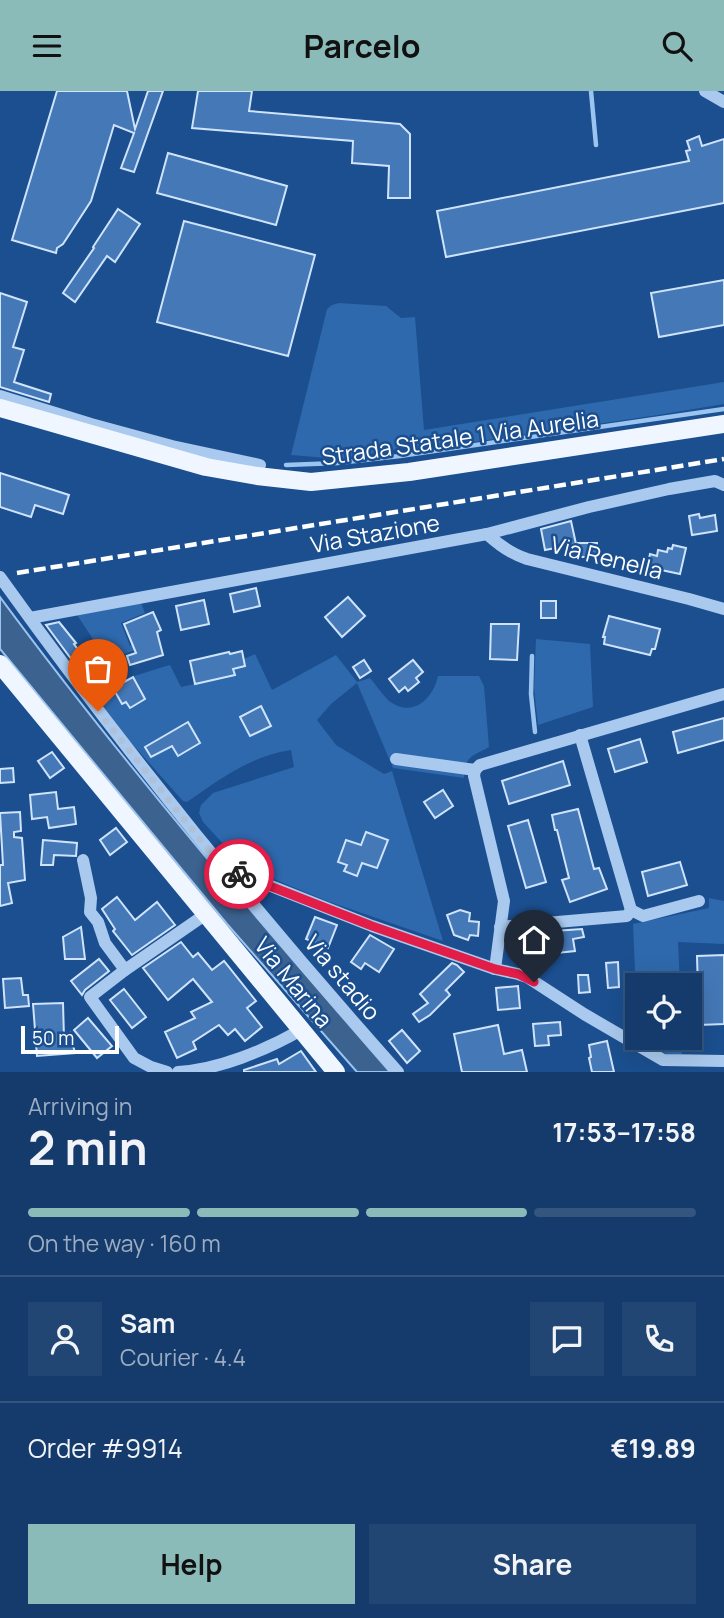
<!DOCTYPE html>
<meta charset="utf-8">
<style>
body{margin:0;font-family:Manrope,sans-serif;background:#214673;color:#f1f3f6;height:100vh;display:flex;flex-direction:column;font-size:26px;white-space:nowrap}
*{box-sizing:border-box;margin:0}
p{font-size:23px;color:#9dadc1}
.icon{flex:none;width:38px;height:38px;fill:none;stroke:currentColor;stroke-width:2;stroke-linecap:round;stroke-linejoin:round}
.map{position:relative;height:981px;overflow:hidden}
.panel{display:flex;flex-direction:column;background:#143b6b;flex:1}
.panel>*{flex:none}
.fabs{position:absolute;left:625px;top:882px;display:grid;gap:14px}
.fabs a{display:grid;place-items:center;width:77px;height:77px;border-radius:0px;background:#143b6b;box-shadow:0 7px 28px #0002,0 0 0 2px #33557e;font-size:35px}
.scale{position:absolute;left:21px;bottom:18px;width:98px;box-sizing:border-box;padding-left:7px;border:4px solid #fff;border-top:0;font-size:19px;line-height:24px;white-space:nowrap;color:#fff;-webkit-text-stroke:5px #1b4f8f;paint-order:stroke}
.pin{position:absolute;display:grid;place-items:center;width:60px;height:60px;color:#fff;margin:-72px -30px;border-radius:50% 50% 50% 0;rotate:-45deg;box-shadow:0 0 7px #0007}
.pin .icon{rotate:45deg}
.courier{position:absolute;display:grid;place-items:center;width:70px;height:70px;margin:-35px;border:5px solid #e11d48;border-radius:50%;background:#fff;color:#222;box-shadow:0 2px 9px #0007}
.head em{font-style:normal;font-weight:700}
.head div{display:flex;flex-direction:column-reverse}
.head{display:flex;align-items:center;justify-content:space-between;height:119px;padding:0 28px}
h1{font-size:46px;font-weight:700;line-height:52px}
.bar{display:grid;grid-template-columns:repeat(4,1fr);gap:10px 7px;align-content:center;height:84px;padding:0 28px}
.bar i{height:9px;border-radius:5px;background:#33557e}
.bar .on{background:#8bbbb9}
.bar p{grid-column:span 4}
.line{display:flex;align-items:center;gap:18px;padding:0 28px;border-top:2px solid #33557e}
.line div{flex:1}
.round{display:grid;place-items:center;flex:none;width:74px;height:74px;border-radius:0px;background:#214673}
.cta{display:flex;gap:14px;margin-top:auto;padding:14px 28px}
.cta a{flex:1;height:80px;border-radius:0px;background:#8bbbb9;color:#111;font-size:28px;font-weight:700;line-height:80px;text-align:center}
.cta a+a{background:#214673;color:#f1f3f6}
header{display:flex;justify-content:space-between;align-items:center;height:91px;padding:0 28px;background:#8bbbb9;color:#111;font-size:32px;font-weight:700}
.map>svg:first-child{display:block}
.green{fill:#2e69ad}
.water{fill:#3c6290;stroke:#9cc4f0;stroke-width:2}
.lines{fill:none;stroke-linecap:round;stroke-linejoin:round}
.stream{stroke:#9cc4f0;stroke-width:4.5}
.building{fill:#4478b7;stroke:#cfe3fa;stroke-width:2}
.minor{stroke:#a9c9ee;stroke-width:12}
.major{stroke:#f0f6ff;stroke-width:18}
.rail{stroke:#fff;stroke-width:4.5;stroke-dasharray:12 5;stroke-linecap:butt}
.done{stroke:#afc1d8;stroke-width:7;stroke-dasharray:0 12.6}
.route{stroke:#e11d48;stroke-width:9}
.labels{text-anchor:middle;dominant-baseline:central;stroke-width:5;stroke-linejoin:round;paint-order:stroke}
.street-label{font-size:23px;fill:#fff;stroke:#1b4f8f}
</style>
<header><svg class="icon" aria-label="menu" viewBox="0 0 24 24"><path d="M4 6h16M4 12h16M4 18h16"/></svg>Parcelo<svg class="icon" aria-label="search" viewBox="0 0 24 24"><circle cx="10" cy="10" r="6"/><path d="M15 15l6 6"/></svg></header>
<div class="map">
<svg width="724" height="981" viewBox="0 0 724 981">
<rect width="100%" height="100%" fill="#1b4f8f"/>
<g class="green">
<polygon points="339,212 386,215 401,227 415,226 424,339 724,291 724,313 658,324 426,358 406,357 339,368 291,364 327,218 332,214"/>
<polygon points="141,512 145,522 121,532 130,555 133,554 136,559 124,563 127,576 115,581 77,524"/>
<polygon points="536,548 590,553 593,616 538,634 534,597"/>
<path d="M 255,563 L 272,599 L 336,564 L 357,591 L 370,587 C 376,594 382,603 388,609 C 411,628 433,609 438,585 L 479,585 L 484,595 L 489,656 C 471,666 465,665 464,687 L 393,677 L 357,592 L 331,613 L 317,629 L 336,654 L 384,683 L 392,680 L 443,850 L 327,810 L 230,770 L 228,758 L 203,731 L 199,722 L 201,714 L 213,702 L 294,676 L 291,659 C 251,665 220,688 187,711 L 183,710 L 111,629 L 100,608 L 102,600 C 123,587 147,581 170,574 L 181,596 L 234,584 L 233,578 L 244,568 Z"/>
<polygon points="709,807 724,810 724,853 678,851 680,894 637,894 637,927 633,833 709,817"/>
<polygon points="641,947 682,947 682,963 666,963"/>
</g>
<path class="water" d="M 0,506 C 122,671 256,827 390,981 L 357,981 L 227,833 L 0,558 Z"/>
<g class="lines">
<g class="stream">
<polyline points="591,0 596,54"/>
<polyline points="286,374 338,372 400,365 724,318"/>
<polyline points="532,565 531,603 535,641"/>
</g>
</g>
<g class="building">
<polygon points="57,0 127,0 135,38 148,0 163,0 134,81 121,77 134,42 114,34 91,110 63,153 57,157 56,162 12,149"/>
<polygon points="198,0 252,0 249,20 400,33 410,43 410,107 388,107 389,75 352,72 353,50 192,37"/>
<polygon points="699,45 702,55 724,48 724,112 446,166 437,120 689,70 686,60 690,59 687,50"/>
<polygon points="168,62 287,95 276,134 157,102"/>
<polygon points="118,118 140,133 115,171 107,165 75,211 63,202 94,157 93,156"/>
<polygon points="184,130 315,164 288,265 157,231"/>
<polygon points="724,189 724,234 659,246 651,202"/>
<polygon points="0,202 27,211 13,256 24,259 14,291 51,303 49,311 0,296"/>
<polygon points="0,382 69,404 63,423 35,414 31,426 0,416"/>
<polygon points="699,423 700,427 715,424 717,440 692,444 689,425"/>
<polygon points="571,430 576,453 545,459 541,438"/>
<polygon points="578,452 597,452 597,463 590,463 590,466 578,466"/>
<polygon points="673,454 686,457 680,483 647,476 650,463 657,465 658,459 667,461 668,457 672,458"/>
<polygon points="256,497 260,515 234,521 230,503"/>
<polygon points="348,506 365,525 342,546 325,526"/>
<polygon points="204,509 209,533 181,539 176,515"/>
<rect x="541" y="510" width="15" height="17"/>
<polygon points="153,521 161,539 157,541 163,564 130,574 127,565 136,562 124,533"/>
<polygon points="609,525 660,538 655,558 652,558 650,564 604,553 605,546 603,546"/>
<polygon points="59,531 76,552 74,553 92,578 83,584 46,534"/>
<polygon points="491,533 519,533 517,569 490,568"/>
<polygon points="242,560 245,575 233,578 235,584 195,593 190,570 229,561 230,563"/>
<polygon points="364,569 371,580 360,587 353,576"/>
<polygon points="413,569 423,581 416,587 419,591 408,600 405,596 399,601 389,588"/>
<polygon points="133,586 145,608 130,617 126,611 122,613 113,597"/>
<polygon points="261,615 271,635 250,645 240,626"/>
<polygon points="724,627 724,649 678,662 673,641"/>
<polygon points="188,631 200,652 178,665 172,655 151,666 145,656"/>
<polygon points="640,648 647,671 615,681 608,658"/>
<polygon points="52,661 64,677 50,687 38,670"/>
<polygon points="563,670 570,694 509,713 502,690"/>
<polygon points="13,677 14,691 0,692 0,678"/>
<polygon points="443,699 453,715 435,727 424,711"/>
<polygon points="56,701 58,718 74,716 76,733 49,737 47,726 32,728 30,704"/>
<polygon points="578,718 594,778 599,777 607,798 570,811 562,789 569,787 557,739 555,739 552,724"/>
<polygon points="20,721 21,740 14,741 14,746 22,747 25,789 8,792 12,812 0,815 0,774 3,774 0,722"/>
<polygon points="528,729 546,791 526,797 508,735"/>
<polygon points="116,737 127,751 110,764 100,749"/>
<polygon points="366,741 388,749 377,777 362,772 357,785 344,780 347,774 338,771 346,749 361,754"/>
<polygon points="43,749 77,752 76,765 54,764 53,774 41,774"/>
<polygon points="680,771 687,794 648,805 642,781"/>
<polygon points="117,806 135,829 157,811 175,834 132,864 113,840 115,838 102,818"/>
<polygon points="460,819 470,822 469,830 479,831 478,845 470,844 468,849 454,844 447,824"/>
<polygon points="315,826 337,834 328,857 306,848"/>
<polygon points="81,836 85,868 65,868 63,846"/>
<polygon points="582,838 584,846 573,848 575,860 557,862 554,840"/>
<polygon points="370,844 394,858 379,881 365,872 361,878 351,871"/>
<polygon points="181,851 193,866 198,862 212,879 224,870 256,910 247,917 262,936 245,950 235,938 228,944 219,934 193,951 196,958 177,967 165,941 195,927 191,921 212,911 193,888 168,909 143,877"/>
<polygon points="724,864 724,933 699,934 697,865"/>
<polygon points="99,868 109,880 85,899 82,904 71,890"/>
<polygon points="618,871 619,896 608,897 606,872"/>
<polygon points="452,872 457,874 464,881 445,900 446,899 450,904 430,924 419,931 413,923 428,912 420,903"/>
<polygon points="578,884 588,884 590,901 579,902"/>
<polygon points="21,887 23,904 28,904 29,915 5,917 3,888"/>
<polygon points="518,895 520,917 498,919 496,897"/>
<polygon points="124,898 146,926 132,937 110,909"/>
<polygon points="63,912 64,947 70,942 75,962 37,965 33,913"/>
<polygon points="88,927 112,955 97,967 74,939"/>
<polygon points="560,931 561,944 548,945 549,954 535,955 533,933"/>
<polygon points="498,934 504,963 522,959 527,981 462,981 454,943"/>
<polygon points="402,939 420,960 407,972 389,950"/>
<polygon points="607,950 614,981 592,981 589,967 591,966 589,954"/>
<polygon points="301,960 316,981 244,981 244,979 277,968 279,973"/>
</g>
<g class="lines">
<g class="minor">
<polyline points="705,0 724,11"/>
<polyline points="0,305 91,333 172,355 260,374"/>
<path d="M 487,443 C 499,454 511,463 527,468 L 689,508 L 724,518"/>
<path d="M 0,486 C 123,658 257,823 398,981"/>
<polyline points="30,527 487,443 589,416 669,398 715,390 724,394"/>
<polyline points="396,668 475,679"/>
<polyline points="83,769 91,807 90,821 98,831 105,852 125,879 90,906 134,967 151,976 167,981"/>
<polyline points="228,778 372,835 495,878 518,883 527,886 584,923 663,969 724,970"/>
<polyline points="631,819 643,825 699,810"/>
<polyline points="500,836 627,825 631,819 580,644"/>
<polyline points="495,878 504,810 474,685 475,679 480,674 724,603"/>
<polyline points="125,879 206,823"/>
<path d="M 178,981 C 218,979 266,959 301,939"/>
</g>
<g class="major">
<polyline points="0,317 206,376 257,385 311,391 409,381 724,333"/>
<polyline points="0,573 336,981"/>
</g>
<polyline class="rail" points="17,482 724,368"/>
</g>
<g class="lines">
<polyline class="done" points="98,620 222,776 239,783"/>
<polyline class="route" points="239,783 372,835 495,878 518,883 534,891"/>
</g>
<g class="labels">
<g class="street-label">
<text transform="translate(460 346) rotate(-8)">Strada Statale 1 Via Aurelia</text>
<text transform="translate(375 442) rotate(-10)">Via Stazione</text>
<text transform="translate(607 466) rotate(14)">Via Renella</text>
<text transform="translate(343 886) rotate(50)">Via stadio</text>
<text transform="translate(294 891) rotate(51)">Via Marina</text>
</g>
</g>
</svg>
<div class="fabs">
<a><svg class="icon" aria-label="locate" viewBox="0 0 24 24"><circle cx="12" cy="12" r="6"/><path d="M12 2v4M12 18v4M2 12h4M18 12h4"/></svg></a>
</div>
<div class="scale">50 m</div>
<div class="pin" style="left:98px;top:620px;background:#ea580c"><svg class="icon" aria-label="bag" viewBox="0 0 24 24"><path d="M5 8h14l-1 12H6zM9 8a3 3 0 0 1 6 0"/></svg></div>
<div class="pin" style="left:534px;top:891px;background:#1f2937"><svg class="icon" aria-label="home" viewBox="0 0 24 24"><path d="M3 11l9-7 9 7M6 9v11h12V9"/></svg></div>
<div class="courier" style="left:239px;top:783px"><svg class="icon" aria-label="bike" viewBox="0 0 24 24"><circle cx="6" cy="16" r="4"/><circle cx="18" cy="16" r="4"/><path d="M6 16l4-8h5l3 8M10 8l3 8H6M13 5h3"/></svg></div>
</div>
<section class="panel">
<div class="head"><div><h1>2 min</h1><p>Arriving in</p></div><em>17:53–17:58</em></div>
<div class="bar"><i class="on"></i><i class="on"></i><i class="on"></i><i></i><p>On the way · 160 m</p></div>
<div class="line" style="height:126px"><a class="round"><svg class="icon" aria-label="person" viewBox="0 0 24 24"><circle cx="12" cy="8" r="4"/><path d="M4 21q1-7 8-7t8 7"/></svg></a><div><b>Sam</b><p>Courier · 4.4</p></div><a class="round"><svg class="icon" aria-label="chat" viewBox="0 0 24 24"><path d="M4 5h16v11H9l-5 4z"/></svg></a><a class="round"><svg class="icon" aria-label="phone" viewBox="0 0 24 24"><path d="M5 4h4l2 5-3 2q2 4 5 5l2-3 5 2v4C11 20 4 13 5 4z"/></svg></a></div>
<div class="line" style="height:91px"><div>Order #9914</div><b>€19.89</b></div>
<div class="cta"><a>Help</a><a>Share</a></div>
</section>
